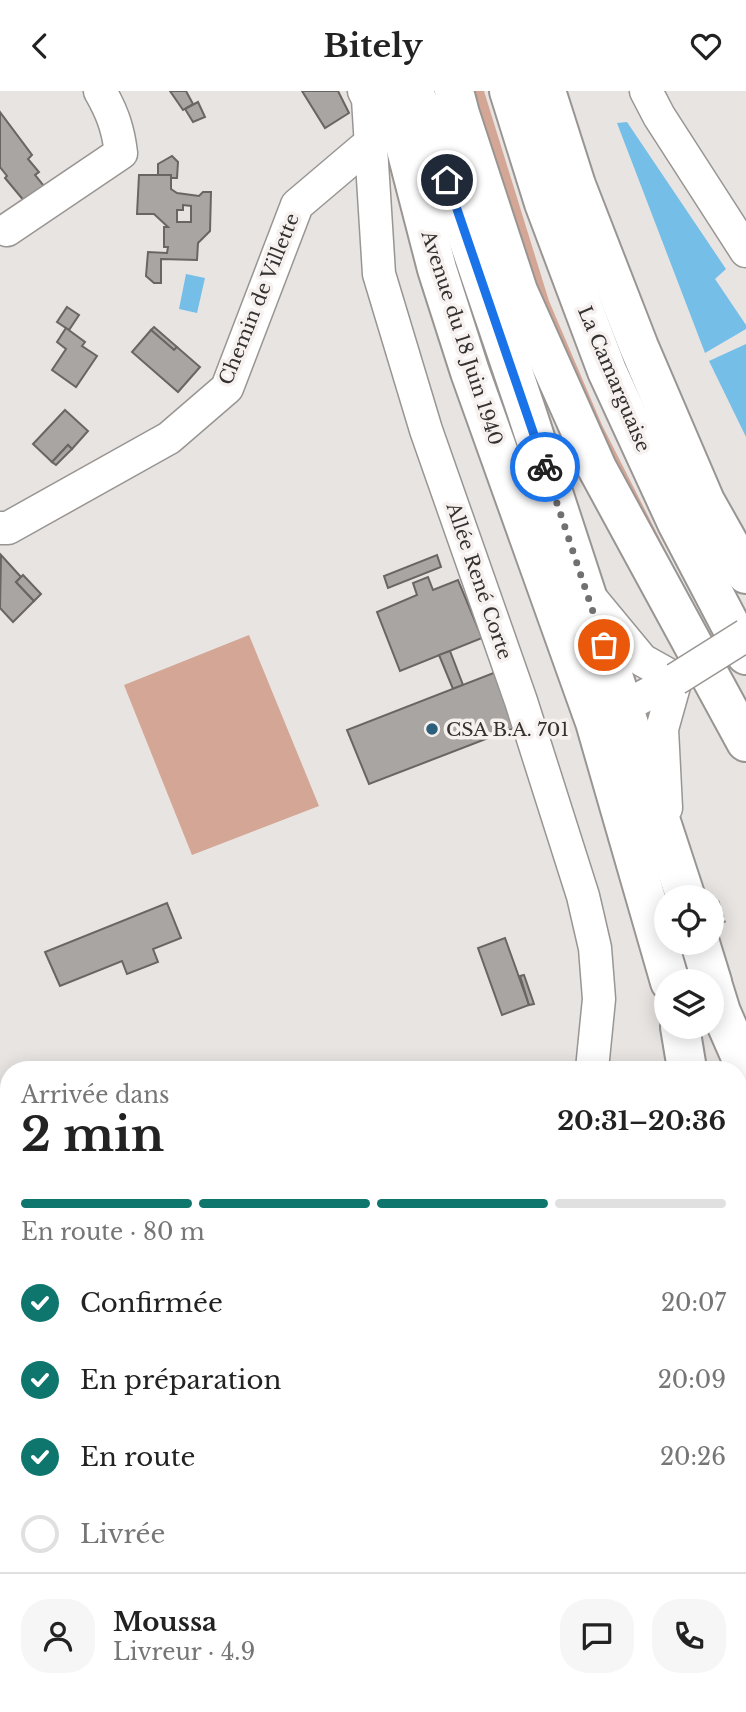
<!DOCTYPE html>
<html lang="fr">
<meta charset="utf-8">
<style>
body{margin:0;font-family:"Libre Baskerville",serif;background:#f6f6f6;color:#222;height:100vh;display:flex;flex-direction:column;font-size:26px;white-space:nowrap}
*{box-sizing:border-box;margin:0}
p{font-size:23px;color:#767676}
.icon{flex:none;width:38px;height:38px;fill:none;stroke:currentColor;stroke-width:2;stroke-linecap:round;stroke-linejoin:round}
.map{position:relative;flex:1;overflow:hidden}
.drawer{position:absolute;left:0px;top:970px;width:747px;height:653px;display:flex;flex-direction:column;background:#fff;border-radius:28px 28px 0 0;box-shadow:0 4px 18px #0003}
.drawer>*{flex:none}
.tools{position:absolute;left:654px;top:794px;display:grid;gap:14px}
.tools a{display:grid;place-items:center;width:70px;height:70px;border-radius:50%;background:#fff;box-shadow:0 4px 18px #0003;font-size:35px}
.pin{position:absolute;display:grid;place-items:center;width:60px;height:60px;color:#fff;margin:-30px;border:4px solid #fff;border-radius:50%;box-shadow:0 2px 7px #0007}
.courier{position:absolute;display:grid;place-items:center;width:70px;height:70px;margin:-35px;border:5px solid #1a73e8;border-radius:50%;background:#fff;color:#222;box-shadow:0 2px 9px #0007}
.head em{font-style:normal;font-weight:800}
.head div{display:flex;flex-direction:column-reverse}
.head{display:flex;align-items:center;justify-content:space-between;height:119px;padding:0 21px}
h1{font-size:46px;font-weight:800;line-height:52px}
.bar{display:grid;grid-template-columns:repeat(4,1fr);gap:10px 7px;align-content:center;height:84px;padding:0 21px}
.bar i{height:9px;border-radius:5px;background:#e0e0e0}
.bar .on{background:#0f766e}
.bar p{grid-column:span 4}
.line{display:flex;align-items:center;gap:18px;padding:0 21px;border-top:2px solid #e0e0e0}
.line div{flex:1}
.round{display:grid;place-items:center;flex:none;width:74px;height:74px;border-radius:28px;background:#f6f6f6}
ol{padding:0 21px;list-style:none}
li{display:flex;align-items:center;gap:21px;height:77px}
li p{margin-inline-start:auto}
li .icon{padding:7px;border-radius:50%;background:#0f766e;color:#fff;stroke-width:4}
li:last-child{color:#767676}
li i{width:38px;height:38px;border:4px solid #e0e0e0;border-radius:50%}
header{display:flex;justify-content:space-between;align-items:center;height:91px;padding:0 21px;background:#fff;font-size:32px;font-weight:800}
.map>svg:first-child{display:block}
.green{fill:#d4a695}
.water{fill:#75bee8}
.building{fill:#a9a5a3;stroke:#696563;stroke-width:2;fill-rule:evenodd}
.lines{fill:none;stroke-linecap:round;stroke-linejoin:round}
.minor-casing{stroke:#999593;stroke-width:35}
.major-casing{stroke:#999593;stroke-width:42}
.highway-casing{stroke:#999593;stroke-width:42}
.path{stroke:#8f8d8b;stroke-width:4.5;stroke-dasharray:7 3.5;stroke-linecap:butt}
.minor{stroke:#fff;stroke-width:32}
.major{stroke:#fff;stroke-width:38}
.highway{stroke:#fff;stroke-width:38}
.minor-bridge-casing{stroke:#999593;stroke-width:35;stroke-linecap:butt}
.minor-bridge{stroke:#fff;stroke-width:32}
.done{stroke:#72706f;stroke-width:7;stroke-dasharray:0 12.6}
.route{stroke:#1a73e8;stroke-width:9}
.poi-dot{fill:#2b5f7b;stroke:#f6f1ef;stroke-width:2.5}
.labels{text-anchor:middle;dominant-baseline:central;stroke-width:7;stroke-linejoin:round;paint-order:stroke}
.street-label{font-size:19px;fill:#333231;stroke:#f6f1ef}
.poi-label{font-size:19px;fill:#333231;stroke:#f6f1ef;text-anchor:start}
</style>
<header><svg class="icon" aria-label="back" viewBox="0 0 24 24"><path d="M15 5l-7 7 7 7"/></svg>Bitely<svg class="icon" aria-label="heart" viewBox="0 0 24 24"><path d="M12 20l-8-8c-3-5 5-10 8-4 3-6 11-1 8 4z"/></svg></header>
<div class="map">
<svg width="746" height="1621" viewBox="0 0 746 1621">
<rect width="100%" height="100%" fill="#e8e4e2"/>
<g class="green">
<polygon points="465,0 484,0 549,210 602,334 708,543 700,548 534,210"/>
<polygon points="249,544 319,715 192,764 124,594"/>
<polygon points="746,1041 746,1137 739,1137 739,1042"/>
</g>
<g class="water">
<polygon points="627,31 726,178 715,188 746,234 746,238 705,262 617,32"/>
<polygon points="186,183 205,187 197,222 179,218"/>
<polygon points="746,253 746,346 709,270"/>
</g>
<g class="building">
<polygon points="170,0 186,0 193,13 183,19"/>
<polygon points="302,0 338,0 349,22 325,37"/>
<polygon points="198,11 205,26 193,31 185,18"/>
<polygon points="0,21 32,64 28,68 39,81 35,84 44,95 25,111 5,87 7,85 0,76"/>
<polygon points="172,65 178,71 177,87 171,87 171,84 158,84 158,73"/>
<path d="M 139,84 L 171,84 L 171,98 L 177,102 L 199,105 L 203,101 L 211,101 L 210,140 L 198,152 L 197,169 L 161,168 L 161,192 L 154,192 L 146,185 L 148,161 L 167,162 L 168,156 L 164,156 L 164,136 L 168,136 L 154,123 L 137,123 ZM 183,114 L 191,115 L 191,131 L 177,131 L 177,119 L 183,119 Z"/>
<polygon points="67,216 79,224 69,239 57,231"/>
<polygon points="154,236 177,256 174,259 151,239"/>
<polygon points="66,237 85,251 82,255 97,265 76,296 52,279 66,258 57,251"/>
<polygon points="151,239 174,259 177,256 200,276 178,301 132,261"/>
<polygon points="65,319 88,340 72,358 68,354 52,371 33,353"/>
<polygon points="68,354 72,358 56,374 52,371"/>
<polygon points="1,464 21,486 16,491 34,510 13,531 0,517"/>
<polygon points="437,464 441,476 388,497 384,485"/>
<polygon points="23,484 41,503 34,510 16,491"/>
<polygon points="428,486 433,499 458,489 482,547 400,580 377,521 417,504 413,492"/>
<polygon points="450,560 463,594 453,598 439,564"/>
<polygon points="496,581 517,636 369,693 347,639"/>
<polygon points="167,812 181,847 153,858 158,871 127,883 122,870 60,895 45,861"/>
<polygon points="505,847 529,914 502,924 478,857"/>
<polygon points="524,884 534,913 529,914 520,885"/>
<polygon points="9,1257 9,1284 0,1275 0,1266"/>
<polygon points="9,1555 9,1614 45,1614 47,1621 3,1621 0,1610 0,1558"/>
<polygon points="106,1614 238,1614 218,1620 219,1621 83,1621"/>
</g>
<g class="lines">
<defs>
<g id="minor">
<polyline points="364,0 368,8 379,183 426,339 521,610 583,805 595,857 599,908 592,978"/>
<polyline points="646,0 659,25 746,160"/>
<path d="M 7,139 L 121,62 C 118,37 112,21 100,0"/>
<polyline points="0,437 8,437 169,347 227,297 297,114 363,58 371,59"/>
<polyline points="594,511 642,569 676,588"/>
<polyline points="603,627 676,588"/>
<polyline points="666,717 662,638 676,588"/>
<polyline points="0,1399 4,1397"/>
<polyline points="304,1621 311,1614"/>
</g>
<g id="major">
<polyline points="389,0 400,35 437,178 470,281 595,631 670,891"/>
<polyline points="414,0 463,133 526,319 686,807"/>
<polyline points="700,852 712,891"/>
<polyline points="712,892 721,921 746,978"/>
<polyline points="680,936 687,978"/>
<polyline points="738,1012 746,1012"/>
<polyline points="738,1173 746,1173"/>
<polyline points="738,1378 746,1327"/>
<polyline points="673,1621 675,1614"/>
</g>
<g id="highway">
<polyline points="454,0 460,23 518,200 597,377 746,651"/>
<polyline points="509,0 544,112 607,280 677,432 746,564"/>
<polyline points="546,0 576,94 639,256 705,410 746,483"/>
</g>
</defs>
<use href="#minor" class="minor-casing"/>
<use href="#major" class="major-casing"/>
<use href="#highway" class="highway-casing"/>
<g class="path">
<polyline points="717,810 724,832"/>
<polyline points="738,1214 746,1214"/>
<polyline points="738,1479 746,1433"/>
<polyline points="625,1621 628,1614"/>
</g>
<use href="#minor" class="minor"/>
<use href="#major" class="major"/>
<use href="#highway" class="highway"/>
<defs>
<polyline id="minor-bridge" points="676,588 746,544"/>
</defs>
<use href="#minor-bridge" class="minor-bridge-casing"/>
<use href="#minor-bridge" class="minor-bridge"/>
</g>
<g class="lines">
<polyline class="done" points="545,376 604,554"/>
<polyline class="route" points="447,89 545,376"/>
</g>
<circle class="poi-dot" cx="432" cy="638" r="7"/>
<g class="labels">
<g class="street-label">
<text transform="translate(259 208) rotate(-68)">Chemin de Villette</text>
<text transform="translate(462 247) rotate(72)">Avenue du 18 Juin 1940</text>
<text transform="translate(614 288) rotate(67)">La Camarguaise</text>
<text transform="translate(479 490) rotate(71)">Allée René Corte</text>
</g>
<g class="poi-label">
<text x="446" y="638">CSA B.A. 701</text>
</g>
</g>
</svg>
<div class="tools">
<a><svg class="icon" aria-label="locate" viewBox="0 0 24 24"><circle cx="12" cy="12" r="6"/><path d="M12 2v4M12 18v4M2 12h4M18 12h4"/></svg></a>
<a><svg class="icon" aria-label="layers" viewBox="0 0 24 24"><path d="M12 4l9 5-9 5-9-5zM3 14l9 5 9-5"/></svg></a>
</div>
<div class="pin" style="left:604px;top:554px;background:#ea580c"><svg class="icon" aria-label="bag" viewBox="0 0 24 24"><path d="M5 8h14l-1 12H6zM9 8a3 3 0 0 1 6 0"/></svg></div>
<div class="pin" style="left:447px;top:89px;background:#1f2937"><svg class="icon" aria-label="home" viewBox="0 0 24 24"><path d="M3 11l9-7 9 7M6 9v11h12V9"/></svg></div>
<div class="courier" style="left:545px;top:376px"><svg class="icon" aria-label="bike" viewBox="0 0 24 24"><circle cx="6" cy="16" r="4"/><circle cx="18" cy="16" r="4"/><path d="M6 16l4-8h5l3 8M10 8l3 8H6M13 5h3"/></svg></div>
<section class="drawer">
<div class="head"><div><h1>2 min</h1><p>Arrivée dans</p></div><em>20:31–20:36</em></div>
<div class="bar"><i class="on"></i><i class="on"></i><i class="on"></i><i></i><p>En route · 80 m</p></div>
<ol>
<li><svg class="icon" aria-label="check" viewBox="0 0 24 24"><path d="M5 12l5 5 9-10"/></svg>Confirmée<p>20:07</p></li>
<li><svg class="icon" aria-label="check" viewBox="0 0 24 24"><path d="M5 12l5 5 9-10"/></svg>En préparation<p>20:09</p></li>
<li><svg class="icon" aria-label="check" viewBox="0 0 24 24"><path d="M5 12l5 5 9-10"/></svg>En route<p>20:26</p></li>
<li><i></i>Livrée</li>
</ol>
<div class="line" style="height:126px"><a class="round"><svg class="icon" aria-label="person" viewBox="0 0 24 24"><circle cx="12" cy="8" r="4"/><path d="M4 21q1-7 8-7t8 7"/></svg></a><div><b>Moussa</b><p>Livreur · 4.9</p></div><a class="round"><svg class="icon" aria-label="chat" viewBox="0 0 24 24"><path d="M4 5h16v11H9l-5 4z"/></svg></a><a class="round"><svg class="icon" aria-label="phone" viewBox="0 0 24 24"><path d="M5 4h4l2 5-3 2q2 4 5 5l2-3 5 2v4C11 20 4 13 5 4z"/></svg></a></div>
</section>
</div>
